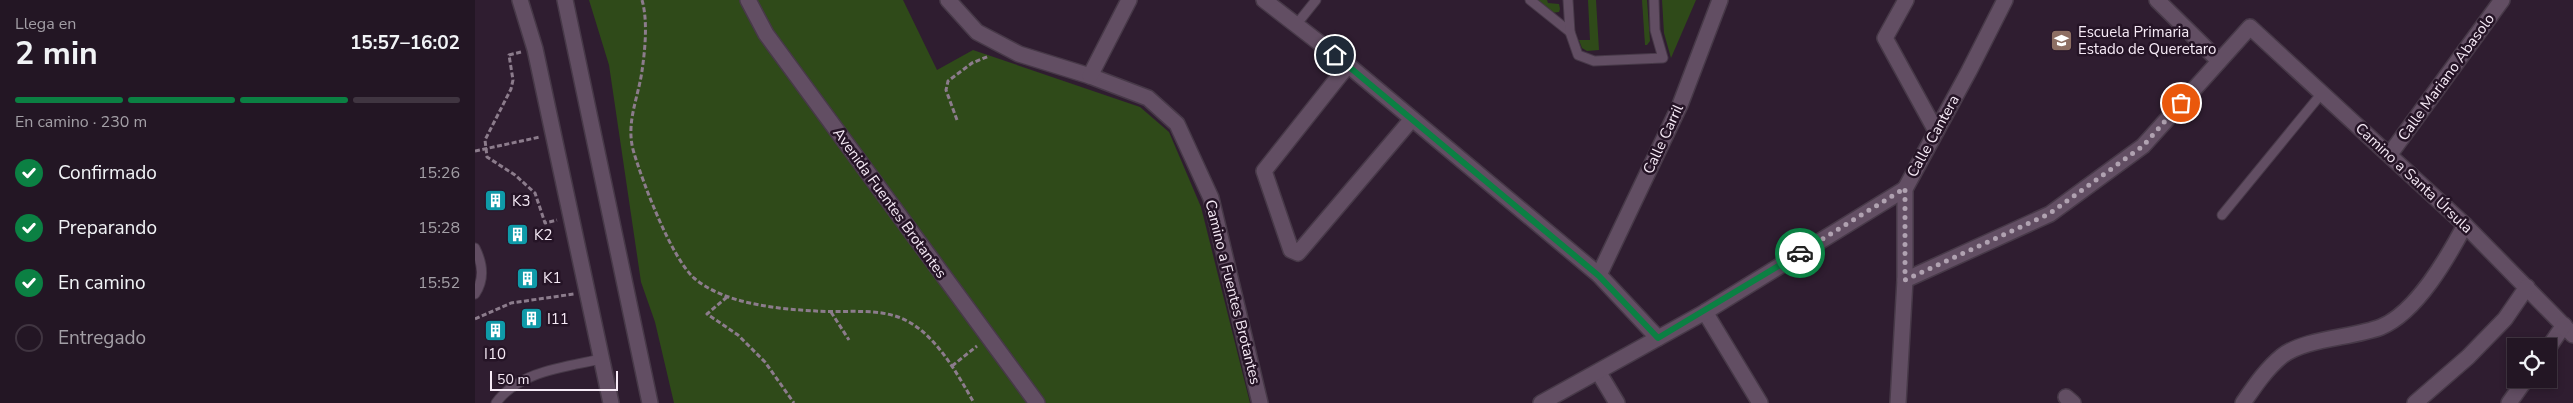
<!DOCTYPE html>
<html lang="es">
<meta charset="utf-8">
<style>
body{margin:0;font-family:"Nunito Sans",sans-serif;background:#2b1f2c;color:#f1f3f6;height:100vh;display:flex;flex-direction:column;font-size:19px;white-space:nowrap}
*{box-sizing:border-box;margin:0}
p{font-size:16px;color:#a39fa6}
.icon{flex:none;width:28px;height:28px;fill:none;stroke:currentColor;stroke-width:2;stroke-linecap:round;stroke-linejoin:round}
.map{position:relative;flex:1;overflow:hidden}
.details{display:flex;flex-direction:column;background:#231624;width:475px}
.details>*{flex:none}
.controls{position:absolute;left:2032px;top:338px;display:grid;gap:10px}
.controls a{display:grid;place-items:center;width:50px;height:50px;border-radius:0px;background:#231624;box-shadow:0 2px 8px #0003,0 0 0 1px #403541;font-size:25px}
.scale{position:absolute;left:15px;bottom:12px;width:128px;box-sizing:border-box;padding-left:5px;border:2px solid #f6eaf6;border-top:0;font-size:14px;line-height:18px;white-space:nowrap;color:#f6eaf6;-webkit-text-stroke:4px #251426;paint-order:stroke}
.pin{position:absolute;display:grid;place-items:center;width:42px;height:42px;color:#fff;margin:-21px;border:2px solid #fff;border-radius:50%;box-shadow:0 1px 5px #0007}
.courier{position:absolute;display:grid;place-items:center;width:50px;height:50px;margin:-25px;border:4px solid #0b8043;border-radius:50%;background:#fff;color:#222;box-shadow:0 1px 6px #0007}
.headline em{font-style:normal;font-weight:700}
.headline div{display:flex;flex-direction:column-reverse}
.headline{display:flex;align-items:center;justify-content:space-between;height:85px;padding:0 15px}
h1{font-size:32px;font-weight:700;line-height:38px}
.bar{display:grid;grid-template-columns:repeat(4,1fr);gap:8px 5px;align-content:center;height:60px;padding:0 15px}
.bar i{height:6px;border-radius:4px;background:#403541}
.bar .active{background:#0b8043}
.bar p{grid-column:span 4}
ol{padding:0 15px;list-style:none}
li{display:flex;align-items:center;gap:15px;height:55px}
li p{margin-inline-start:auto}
li .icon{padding:5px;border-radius:50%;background:#0b8043;color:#fff;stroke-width:4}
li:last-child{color:#a39fa6}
li i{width:28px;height:28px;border:2px solid #403541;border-radius:50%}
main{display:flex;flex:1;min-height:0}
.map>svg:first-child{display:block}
.green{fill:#2f4a19}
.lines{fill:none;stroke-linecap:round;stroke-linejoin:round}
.lane-casing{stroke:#473948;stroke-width:11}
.street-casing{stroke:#473948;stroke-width:18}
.secondary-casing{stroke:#473948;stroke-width:18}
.path{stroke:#8c7c8c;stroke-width:3;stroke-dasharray:5 2.5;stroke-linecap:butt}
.lane{stroke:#624e63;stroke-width:9}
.street{stroke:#624e63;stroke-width:15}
.secondary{stroke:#624e63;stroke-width:15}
.done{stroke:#b0a2b1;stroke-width:5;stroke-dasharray:0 9}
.route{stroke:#0b8043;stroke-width:6}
.labels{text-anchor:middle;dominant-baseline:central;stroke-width:5;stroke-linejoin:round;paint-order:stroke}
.poi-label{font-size:15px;fill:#f6eaf6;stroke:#251426;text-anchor:start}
.street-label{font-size:15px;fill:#f6eaf6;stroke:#251426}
</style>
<main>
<section class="details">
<div class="headline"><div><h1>2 min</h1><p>Llega en</p></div><em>15:57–16:02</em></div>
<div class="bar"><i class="active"></i><i class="active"></i><i class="active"></i><i></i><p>En camino · 230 m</p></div>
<ol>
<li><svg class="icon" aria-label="check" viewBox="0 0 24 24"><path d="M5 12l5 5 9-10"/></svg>Confirmado<p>15:26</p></li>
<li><svg class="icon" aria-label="check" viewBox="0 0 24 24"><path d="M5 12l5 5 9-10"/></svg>Preparando<p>15:28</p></li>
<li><svg class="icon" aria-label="check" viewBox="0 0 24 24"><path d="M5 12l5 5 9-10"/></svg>En camino<p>15:52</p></li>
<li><i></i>Entregado</li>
</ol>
</section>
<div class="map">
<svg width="2098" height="403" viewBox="0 0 2098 403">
<rect width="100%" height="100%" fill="#2f1d30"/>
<g class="green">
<polygon points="114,0 428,0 462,70 498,50 665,107 694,132 726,207 775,403 199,403 180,322 166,282 134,65"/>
<polygon points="1061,0 1072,0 1073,3 1084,4 1085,9 1084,12 1076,13"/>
<polygon points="1113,0 1121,0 1124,50 1112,51 1107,48 1104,40 1115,40"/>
<polygon points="1167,0 1172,0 1175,41 1172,45 1170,45"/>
<polygon points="1187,0 1221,0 1196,58 1189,33"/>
</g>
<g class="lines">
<defs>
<g id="lane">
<polyline points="1055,0 1095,32"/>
<polyline points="1093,0 1095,32 1103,55 1119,61 1188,58 1180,30 1179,0"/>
<polyline points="821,25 841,0"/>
<polyline points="1747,215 1847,93"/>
<path d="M 0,248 C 8,264 10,279 0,294"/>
<path d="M 21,403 C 44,371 90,367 126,359"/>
</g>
<g id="street">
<polyline points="273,0 291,34 562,403"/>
<polyline points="473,0 502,32 544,54 615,76 673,98 702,124 736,198 785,403"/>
<polyline points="789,0 873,65 1124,275 1183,338"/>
<polyline points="1431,0 1410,38 1461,131"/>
<polyline points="1682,0 1744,61"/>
<polyline points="873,65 789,171 816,250 823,253 937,119"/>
<polyline points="615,76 654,0"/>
<polyline points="1915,154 2027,0"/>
<polyline points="1124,275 1205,105 1245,0"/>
<polyline points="1430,280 1575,214 1668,146 1775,27 1990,225 2098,335"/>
<polyline points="1230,312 1285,403"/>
<polyline points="2074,347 2089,325"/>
<polyline points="1124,373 1142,403"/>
<polyline points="1591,397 1598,403"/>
<polyline points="1066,403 1230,312 1430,189"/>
<path d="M 1768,403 C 1779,387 1791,369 1807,356 C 1830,338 1878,338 1906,327 C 1942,312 1973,257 1990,225"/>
<polyline points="1940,403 1993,357 2030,319 2052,287"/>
<polyline points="2034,403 2051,379"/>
</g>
<g id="secondary">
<polyline points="45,0 60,49 136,403"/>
<polyline points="90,0 175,403"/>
<polyline points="1423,403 1430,280 1430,189 1494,71 1530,0"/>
</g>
</defs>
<use href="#lane" class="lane-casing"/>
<use href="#street" class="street-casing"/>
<use href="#secondary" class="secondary-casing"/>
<g class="path">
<path d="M 167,0 C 173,21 170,50 167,71 C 163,99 150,124 159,153 C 168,183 196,257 219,278 C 249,304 303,309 341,311 C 368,313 398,308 423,317 C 458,329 482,373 499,403"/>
<polyline points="46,52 34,55 38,80 36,89 10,140 12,157 40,175 60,193 70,223 82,220"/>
<polyline points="482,120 471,90 473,81 497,63 514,56"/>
<polyline points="0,151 65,137"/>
<polyline points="252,297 232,314 263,335 290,362 319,403"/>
<polyline points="356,312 374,340"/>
<polyline points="0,319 36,303 99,294"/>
<polyline points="477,366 502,346"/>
</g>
<use href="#lane" class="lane"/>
<use href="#street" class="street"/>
<use href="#secondary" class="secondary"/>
</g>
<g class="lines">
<polyline class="done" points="1325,253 1430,188 1430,280 1574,214 1668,146 1706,103"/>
<polyline class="route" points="860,55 1124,276 1183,338 1325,253"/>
</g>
<defs>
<symbol id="school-square" viewBox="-11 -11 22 22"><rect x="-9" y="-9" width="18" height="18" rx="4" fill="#8d6e63" stroke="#251426"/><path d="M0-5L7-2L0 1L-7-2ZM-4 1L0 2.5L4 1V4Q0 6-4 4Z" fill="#fff"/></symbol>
<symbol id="building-square" viewBox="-11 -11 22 22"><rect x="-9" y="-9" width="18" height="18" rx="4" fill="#0f9aa8" stroke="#251426"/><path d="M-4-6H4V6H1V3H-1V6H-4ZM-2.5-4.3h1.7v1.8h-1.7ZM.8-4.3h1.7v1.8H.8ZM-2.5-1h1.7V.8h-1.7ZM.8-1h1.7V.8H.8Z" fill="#fff"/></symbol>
</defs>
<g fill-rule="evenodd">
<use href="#school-square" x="1574" y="28" width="25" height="25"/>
<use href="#building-square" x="8" y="188" width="25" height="25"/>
<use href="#building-square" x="30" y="222" width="25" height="25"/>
<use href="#building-square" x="40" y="266" width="25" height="25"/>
<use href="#building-square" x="44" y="306" width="25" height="25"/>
<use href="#building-square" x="8" y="318" width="25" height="25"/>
</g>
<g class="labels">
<g class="poi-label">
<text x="1603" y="32">Escuela Primaria<tspan x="1603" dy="17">Estado de Queretaro</tspan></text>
<text x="37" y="201">K3</text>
<text x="59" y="235">K2</text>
<text x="68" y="278">K1</text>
<text x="72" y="319">I11</text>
<text x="20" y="354" text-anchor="middle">I10</text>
</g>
<g class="street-label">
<text transform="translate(1971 77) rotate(-54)">Calle Mariano Abasolo</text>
<text transform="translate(1458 136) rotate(-61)">Calle Cantera</text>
<text transform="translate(1188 139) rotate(-65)">Calle Carril</text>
<text transform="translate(1939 178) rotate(43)">Camino a Santa Úrsula</text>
<text transform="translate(415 203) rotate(54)">Avenida Fuentes Brotantes</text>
<text transform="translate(758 292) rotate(76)">Camino a Fuentes Brotantes</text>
</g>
</g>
</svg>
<div class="controls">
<a><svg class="icon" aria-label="locate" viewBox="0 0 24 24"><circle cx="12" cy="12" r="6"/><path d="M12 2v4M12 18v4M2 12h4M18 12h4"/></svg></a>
</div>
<div class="scale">50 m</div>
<div class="pin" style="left:1706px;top:103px;background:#ea580c"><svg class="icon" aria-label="bag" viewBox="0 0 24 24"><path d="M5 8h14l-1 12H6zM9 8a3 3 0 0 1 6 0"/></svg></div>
<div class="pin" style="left:860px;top:55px;background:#1f2937"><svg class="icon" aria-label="home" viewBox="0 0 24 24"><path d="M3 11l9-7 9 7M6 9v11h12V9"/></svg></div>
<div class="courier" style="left:1325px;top:253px"><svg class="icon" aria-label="car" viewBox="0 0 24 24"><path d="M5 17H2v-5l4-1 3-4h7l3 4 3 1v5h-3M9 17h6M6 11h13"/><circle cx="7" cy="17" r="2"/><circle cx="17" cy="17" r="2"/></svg></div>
</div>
</main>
